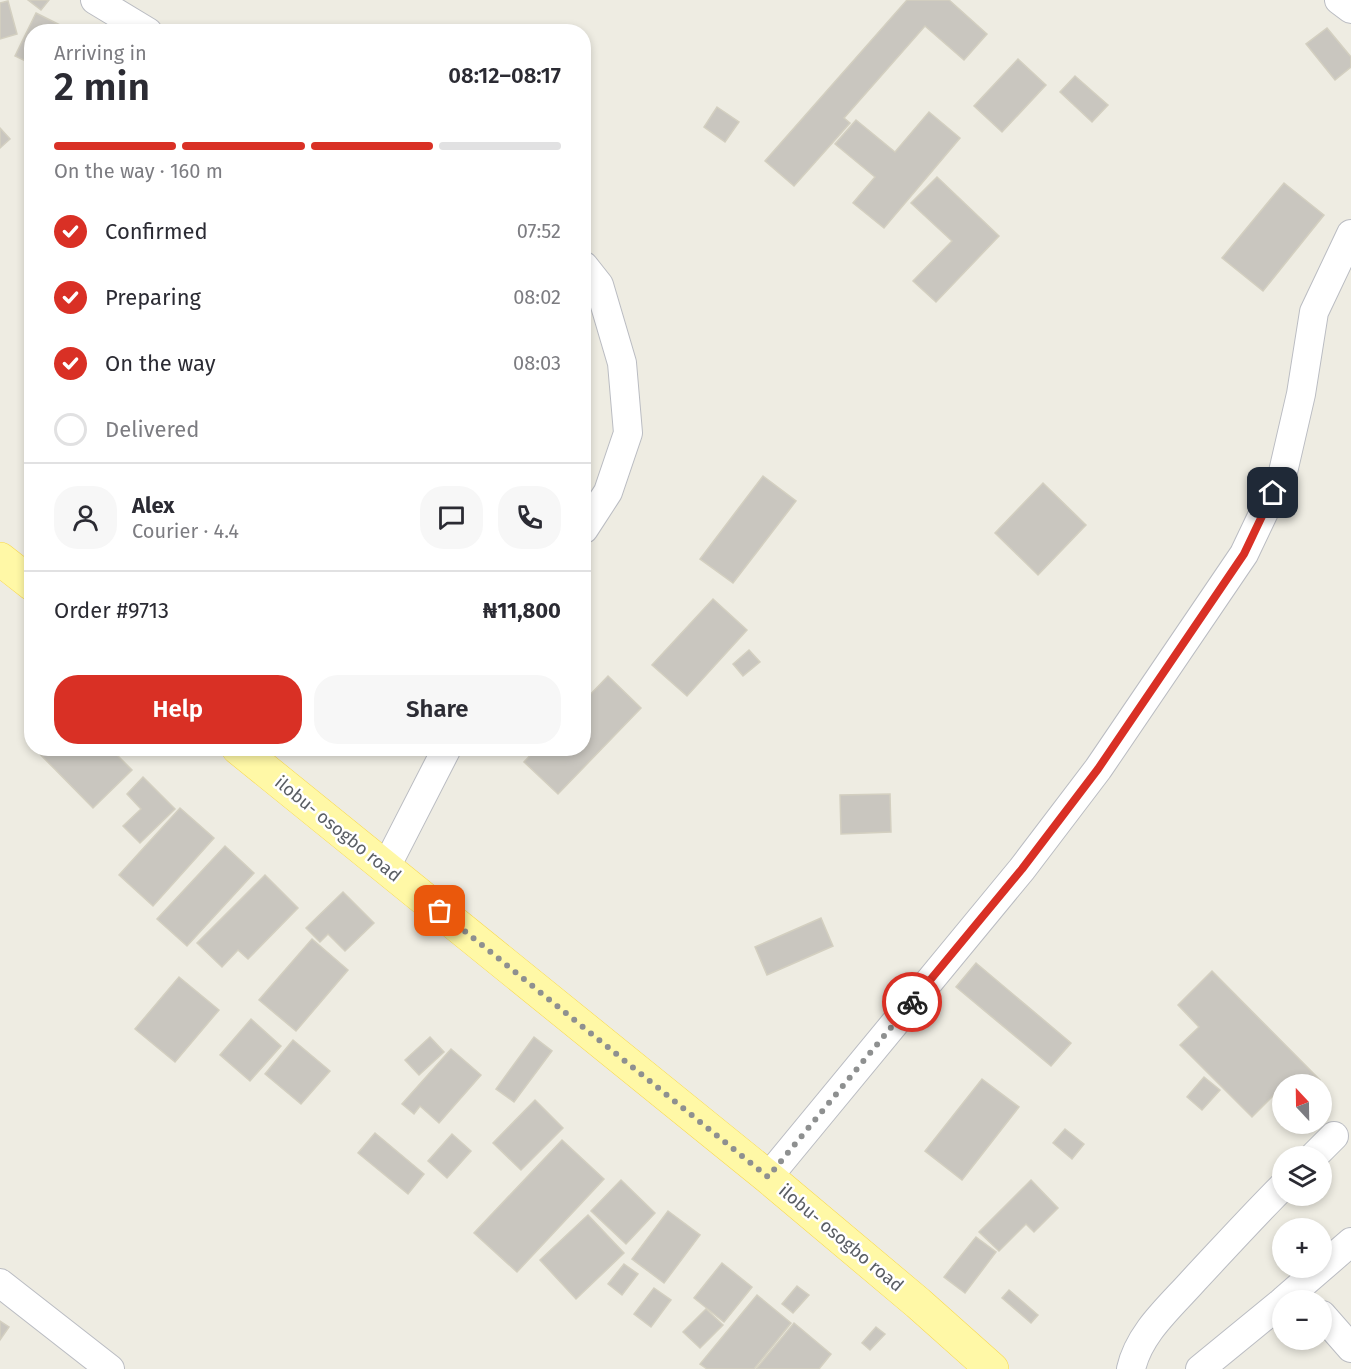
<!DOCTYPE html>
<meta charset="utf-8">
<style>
body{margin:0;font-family:"Fira Sans",sans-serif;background:#f7f7f7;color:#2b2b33;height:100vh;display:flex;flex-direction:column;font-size:22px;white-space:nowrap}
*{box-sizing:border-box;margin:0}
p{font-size:20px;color:#7c7c81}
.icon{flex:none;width:33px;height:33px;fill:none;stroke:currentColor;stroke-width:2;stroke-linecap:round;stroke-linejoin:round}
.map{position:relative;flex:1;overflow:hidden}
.sheet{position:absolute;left:24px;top:24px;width:567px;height:732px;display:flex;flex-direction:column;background:#fff;border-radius:24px;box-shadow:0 3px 9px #0003}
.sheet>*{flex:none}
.needle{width:39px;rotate:338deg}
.fabs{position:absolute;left:1272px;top:1074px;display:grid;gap:12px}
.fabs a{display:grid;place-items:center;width:60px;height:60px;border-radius:50%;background:#fff;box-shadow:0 3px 9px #0003;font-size:30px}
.pin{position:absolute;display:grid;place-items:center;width:51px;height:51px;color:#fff;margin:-26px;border-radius:12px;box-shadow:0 3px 9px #0006}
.courier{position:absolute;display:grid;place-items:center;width:60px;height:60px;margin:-30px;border:4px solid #d93025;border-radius:50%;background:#fff;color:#222;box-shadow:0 2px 8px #0007}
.summary em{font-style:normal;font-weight:600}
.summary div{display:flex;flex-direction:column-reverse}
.summary{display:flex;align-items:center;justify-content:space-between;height:102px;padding:0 30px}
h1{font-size:39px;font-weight:600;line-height:45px}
.bar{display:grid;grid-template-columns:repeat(4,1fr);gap:9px 6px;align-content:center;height:72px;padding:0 30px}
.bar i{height:8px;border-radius:4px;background:#e1e1e2}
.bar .selected{background:#d93025}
.bar p{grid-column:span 4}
.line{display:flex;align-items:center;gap:15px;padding:0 30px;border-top:2px solid #e1e1e2}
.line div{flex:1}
.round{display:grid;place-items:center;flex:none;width:63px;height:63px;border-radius:24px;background:#f7f7f7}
ol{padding:0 30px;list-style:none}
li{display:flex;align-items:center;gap:18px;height:66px}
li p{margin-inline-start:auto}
li .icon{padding:6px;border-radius:50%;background:#d93025;color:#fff;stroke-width:4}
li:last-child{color:#7c7c81}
li i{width:33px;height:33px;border:3px solid #e1e1e2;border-radius:50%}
.button{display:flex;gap:12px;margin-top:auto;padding:12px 30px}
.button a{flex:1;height:69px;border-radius:24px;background:#d93025;color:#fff;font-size:24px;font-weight:600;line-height:69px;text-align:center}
.button a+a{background:#f7f7f7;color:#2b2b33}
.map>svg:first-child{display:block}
.building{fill:#c9c6bf;stroke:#d3cfc0;stroke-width:1.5}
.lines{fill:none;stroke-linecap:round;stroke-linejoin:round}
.street-casing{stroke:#babcc2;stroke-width:30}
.primary-casing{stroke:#f9d94f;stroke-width:34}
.street{stroke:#fff;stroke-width:28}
.primary{stroke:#fff8a6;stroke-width:33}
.done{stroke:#8e9090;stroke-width:6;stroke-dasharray:0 10.8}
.route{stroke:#d93025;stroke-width:8}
.labels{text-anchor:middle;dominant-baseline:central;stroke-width:5;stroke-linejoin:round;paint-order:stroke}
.street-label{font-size:18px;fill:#5a5e64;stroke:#fff}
</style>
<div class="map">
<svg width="1351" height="1369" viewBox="0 0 1351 1369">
<rect width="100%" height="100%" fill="#eeece2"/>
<g class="building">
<polygon points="28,0 49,0 41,10"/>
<polygon points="907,0 949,0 987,34 964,60 925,26 844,118 850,123 794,186 765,161"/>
<polygon points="8,1 17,34 0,39 0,3"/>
<polygon points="36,13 74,32 32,32 32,64 15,56"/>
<polygon points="1327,28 1351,57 1351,67 1335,80 1306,44"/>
<polygon points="1018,59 1046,85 1002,132 974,106"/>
<polygon points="1075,76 1108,105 1092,122 1060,92"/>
<polygon points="717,107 739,122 725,142 704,127"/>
<polygon points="929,112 960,138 884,228 853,203 875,177 835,144 856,120 895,152"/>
<polygon points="0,128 10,139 0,148"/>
<polygon points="937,177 999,236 936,302 913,281 952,241 911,203"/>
<polygon points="1284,183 1324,215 1263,291 1222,258"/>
<polygon points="763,476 796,501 733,583 700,559"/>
<polygon points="1043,483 1086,525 1038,575 995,533"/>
<polygon points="713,599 747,630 687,696 652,665"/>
<polygon points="749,650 760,662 743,676 733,664"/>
<polygon points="608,676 641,708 558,794 524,762 537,748 584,748 584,701"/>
<polygon points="37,748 110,748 132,770 93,808 36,750"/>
<polygon points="143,777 175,809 140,843 123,826 141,809 127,794"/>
<polygon points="890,794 891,832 841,834 840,795"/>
<polygon points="180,808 214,838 153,906 119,875"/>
<polygon points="225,846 254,873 187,946 157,919"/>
<polygon points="265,875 298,908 248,959 238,950 222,967 197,943"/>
<polygon points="343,892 374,923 345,951 328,934 320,942 306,928"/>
<polygon points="821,918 833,946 767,975 755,947"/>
<polygon points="312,939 348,970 296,1031 259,1000"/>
<polygon points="976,963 1071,1043 1051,1066 956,987"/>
<polygon points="1212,971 1320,1080 1315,1084 1282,1084 1282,1104 1274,1095 1252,1117 1180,1045 1199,1027 1178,1005"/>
<polygon points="179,977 219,1010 175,1062 135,1029"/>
<polygon points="251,1019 281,1046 250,1081 220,1055"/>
<polygon points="430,1037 444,1052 419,1075 405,1060"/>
<polygon points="534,1037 552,1051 514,1102 496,1089"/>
<polygon points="293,1040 330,1071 301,1104 265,1074"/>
<polygon points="451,1049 481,1075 439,1123 420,1106 414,1114 402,1104"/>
<polygon points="1204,1077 1220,1090 1202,1110 1187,1097"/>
<polygon points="982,1079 1019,1107 962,1180 925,1151"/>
<polygon points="535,1100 563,1128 521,1170 493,1143"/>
<polygon points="1065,1129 1084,1144 1072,1159 1053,1143"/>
<polygon points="375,1133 424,1174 408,1194 358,1153"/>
<polygon points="452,1134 471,1151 447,1178 428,1161"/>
<polygon points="562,1140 604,1179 517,1272 474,1233"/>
<polygon points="621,1180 655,1213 626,1244 591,1211"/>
<polygon points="1031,1180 1058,1208 1034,1232 1026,1224 999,1251 979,1232"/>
<polygon points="668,1211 700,1235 664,1283 632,1259"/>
<polygon points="588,1215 624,1253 576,1299 540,1260"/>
<polygon points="976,1237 996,1252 965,1293 944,1277"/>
<polygon points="722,1263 752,1287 724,1322 694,1298"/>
<polygon points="624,1264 638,1274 622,1295 608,1284"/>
<polygon points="797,1286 809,1295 793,1313 782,1304"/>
<polygon points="654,1288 671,1300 651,1327 634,1314"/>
<polygon points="1009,1290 1038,1315 1031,1323 1002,1298"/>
<polygon points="757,1295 791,1323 754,1369 707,1369 700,1364"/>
<polygon points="706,1309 723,1325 700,1348 683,1332"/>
<polygon points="0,1321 9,1327 0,1340"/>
<polygon points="794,1323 831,1354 819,1369 756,1369"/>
<polygon points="876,1327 885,1334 870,1350 862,1343"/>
</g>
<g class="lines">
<defs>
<g id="street">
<polyline points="95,0 148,32"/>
<polyline points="1339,0 1351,9"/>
<polyline points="584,266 599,285 622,363 628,433 608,492 584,529"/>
<polyline points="386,867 447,748"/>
<polyline points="1314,1156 1334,1136"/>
<polyline points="768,1177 1022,869 1098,769 1244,554 1283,472 1301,394 1314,312 1351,234"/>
<polyline points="0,1283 110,1369"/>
<polyline points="1284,1300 1351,1242"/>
<polyline points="1322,1315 1351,1348"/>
<path d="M 1131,1369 C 1139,1333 1170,1307 1194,1280 C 1223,1249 1252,1217 1282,1187"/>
<polyline points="1200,1369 1282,1302"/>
</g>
<g id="primary">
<polyline points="0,559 32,584"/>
<polyline points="238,748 768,1177 918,1303 992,1369"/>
</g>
</defs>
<use href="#street" class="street-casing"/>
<use href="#primary" class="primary-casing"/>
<use href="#street" class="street"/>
<use href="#primary" class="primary"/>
</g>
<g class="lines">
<polyline class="done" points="440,911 768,1177 912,1002"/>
<polyline class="route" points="912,1002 1022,869 1098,769 1244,554 1273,493"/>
</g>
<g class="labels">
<g class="street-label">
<text transform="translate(338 829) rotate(39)">ilobu- osogbo road</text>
<text transform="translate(841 1238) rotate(40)">ilobu- osogbo road</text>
</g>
</g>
</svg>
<div class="fabs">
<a><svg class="needle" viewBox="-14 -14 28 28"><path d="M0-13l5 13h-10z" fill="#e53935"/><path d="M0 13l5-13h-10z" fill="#7c7c81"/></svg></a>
<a><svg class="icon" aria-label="layers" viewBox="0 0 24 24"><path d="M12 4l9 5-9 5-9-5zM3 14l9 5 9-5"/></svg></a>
<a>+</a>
<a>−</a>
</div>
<div class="pin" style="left:440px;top:911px;background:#ea580c"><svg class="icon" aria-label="bag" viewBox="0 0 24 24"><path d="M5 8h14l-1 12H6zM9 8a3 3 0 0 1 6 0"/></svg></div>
<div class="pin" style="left:1273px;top:493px;background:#1f2937"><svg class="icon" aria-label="home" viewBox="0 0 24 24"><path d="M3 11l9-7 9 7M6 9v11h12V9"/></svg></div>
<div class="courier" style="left:912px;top:1002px"><svg class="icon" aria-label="bike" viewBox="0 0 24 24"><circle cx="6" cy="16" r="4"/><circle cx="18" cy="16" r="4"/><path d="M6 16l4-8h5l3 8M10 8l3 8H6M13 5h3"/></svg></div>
<section class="sheet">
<div class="summary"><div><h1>2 min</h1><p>Arriving in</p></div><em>08:12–08:17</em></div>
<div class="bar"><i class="selected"></i><i class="selected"></i><i class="selected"></i><i></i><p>On the way · 160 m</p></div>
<ol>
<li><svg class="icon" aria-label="check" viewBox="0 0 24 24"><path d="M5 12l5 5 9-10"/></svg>Confirmed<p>07:52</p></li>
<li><svg class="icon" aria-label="check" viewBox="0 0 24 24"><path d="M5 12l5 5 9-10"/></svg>Preparing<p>08:02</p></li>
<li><svg class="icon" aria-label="check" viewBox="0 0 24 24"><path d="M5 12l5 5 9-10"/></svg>On the way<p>08:03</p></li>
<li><i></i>Delivered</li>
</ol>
<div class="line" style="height:108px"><a class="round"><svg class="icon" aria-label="person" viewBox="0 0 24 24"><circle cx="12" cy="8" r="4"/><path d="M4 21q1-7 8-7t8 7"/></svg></a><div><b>Alex</b><p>Courier · 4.4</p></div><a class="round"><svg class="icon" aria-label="chat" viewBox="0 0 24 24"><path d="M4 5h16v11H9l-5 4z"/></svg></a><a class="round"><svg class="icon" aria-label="phone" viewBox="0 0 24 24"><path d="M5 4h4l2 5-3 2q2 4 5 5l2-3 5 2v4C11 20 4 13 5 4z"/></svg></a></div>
<div class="line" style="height:78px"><div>Order #9713</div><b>₦11,800</b></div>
<div class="button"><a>Help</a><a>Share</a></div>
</section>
</div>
